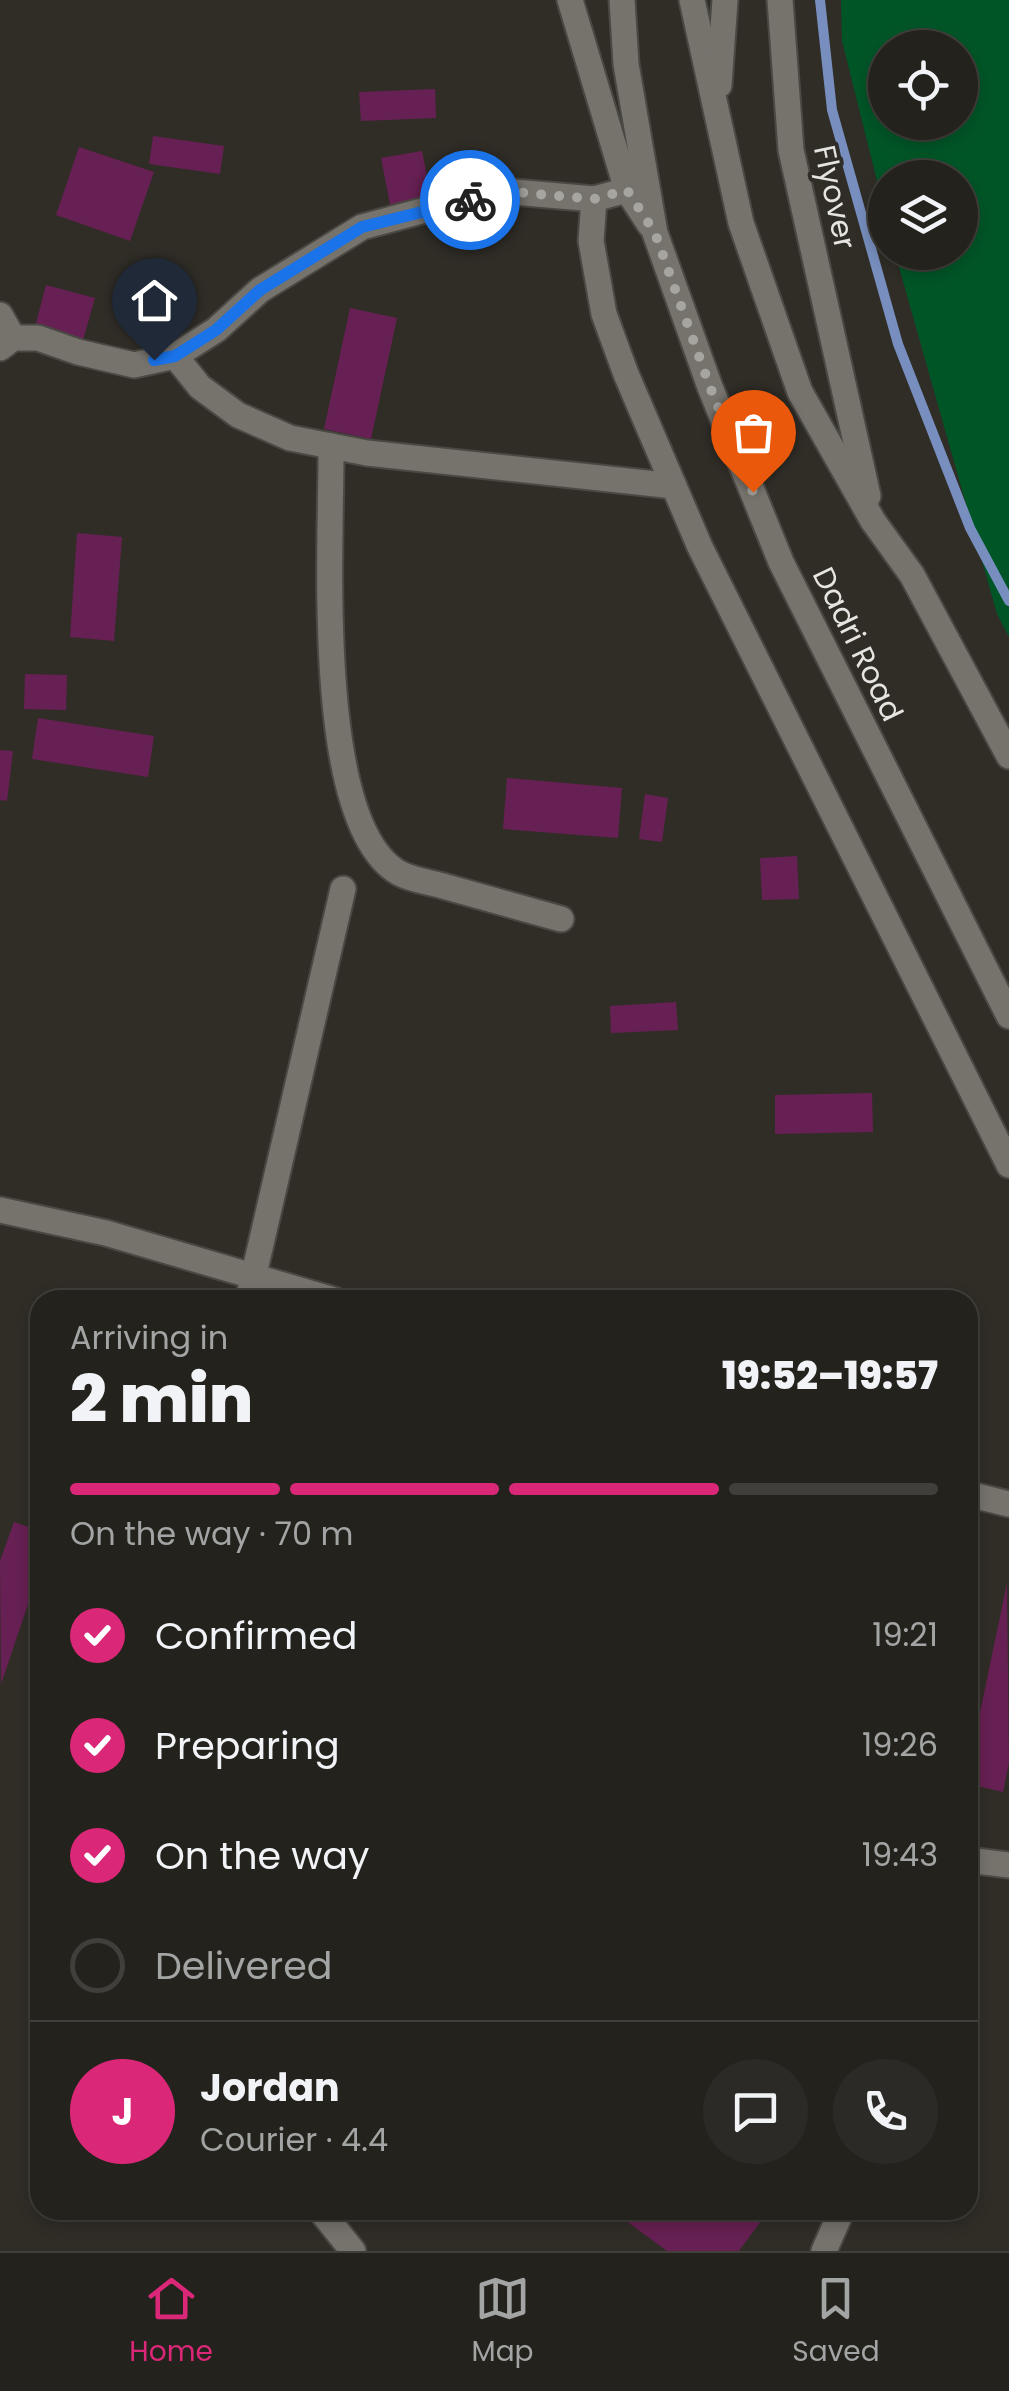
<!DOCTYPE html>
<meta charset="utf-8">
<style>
body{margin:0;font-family:Poppins,sans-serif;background:#2c2a26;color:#f1f3f6;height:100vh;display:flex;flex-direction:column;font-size:38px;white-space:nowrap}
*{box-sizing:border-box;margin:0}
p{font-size:32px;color:#a3a4a4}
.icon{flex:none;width:55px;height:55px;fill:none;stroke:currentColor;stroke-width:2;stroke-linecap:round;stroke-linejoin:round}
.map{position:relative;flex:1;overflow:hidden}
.drawer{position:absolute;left:30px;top:1290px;width:948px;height:930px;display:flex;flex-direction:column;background:#24221d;border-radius:30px;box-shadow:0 5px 15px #0003,0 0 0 2px #413f3b}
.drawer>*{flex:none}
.tools{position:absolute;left:868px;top:30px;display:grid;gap:20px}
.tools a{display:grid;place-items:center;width:110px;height:110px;border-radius:50%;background:#24221d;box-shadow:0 5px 15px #0003,0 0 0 2px #413f3b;font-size:50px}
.pin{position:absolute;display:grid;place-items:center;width:85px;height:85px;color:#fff;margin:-102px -42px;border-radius:50% 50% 50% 0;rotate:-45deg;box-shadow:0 0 10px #0007}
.pin .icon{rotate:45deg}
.courier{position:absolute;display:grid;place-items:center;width:100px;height:100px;margin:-50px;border:8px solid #1a73e8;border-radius:50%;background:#fff;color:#222;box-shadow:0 2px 12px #0007}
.headline em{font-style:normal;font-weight:800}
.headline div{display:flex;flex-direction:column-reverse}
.headline{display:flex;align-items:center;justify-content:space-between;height:170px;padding:0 40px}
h1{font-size:65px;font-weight:800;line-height:75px}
.bar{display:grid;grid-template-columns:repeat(4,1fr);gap:15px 10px;align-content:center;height:120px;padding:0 40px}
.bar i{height:12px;border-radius:8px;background:#413f3b}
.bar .active{background:#db2777}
.bar p{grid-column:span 4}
.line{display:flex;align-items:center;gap:25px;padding:0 40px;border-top:2px solid #413f3b}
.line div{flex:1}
.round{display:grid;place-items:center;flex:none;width:105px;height:105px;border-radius:52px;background:#2c2a26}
ol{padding:0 40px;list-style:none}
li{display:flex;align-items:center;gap:30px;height:110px}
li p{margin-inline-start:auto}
li .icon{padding:10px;border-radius:50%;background:#db2777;color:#fff;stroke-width:4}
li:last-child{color:#a3a4a4}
li i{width:55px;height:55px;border:5px solid #413f3b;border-radius:50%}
.menu{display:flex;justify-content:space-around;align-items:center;height:140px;border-top:2px solid #413f3b;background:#24221d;font-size:28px;color:#a3a4a4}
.menu a{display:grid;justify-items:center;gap:5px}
.menu .active{color:#db2777}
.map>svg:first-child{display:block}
.green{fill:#005527;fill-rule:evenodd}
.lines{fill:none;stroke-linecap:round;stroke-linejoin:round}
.stream{stroke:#778ebe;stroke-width:10}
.building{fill:#672053}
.street-casing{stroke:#4a4842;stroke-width:29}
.secondary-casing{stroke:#4a4842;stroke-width:29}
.street{stroke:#76726c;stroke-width:25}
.secondary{stroke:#76726c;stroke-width:25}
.done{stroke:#a7a5a0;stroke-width:10;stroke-dasharray:0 18}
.route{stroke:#1a73e8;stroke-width:12}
.labels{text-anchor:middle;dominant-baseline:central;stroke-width:8;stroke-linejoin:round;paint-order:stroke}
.street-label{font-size:30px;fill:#e7e5e1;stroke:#302d27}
</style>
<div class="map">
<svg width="1009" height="2251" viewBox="0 0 1009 2251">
<rect width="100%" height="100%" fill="#302d27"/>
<path class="green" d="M 841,0 L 1009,0 L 1009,637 L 997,614 L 895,253 L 960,252 L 960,178 L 885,178 L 885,213 L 842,41 ZM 885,48 L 960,48 L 960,122 L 885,122 Z"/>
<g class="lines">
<polyline class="stream" points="820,0 832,110 898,344 970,528 1009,601"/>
</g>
<g class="building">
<polygon points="435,89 436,118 361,121 359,92"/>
<polygon points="153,136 224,146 220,174 149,164"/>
<polygon points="79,147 154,172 130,241 56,215"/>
<polygon points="422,151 432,201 391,209 381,158"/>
<polygon points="46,285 95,298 82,344 34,331"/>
<polygon points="350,308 397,318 371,439 324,429"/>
<polygon points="77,533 122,537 114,641 70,637"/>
<polygon points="25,674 67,675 66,710 24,709"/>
<polygon points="38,718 154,736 148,777 32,759"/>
<polygon points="0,750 13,751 7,801 0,800"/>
<polygon points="507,778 622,788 618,838 503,829"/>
<polygon points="645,794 668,798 662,842 639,839"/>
<polygon points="797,856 799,899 762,900 760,858"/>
<polygon points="676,1002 678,1030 611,1033 610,1006"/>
<polygon points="872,1093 873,1132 775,1134 775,1095"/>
<polygon points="14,1522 40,1531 40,1569 1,1684 0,1561"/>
<polygon points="1007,1583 1009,1763 1003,1792 968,1784 968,1770"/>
<polygon points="628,2210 769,2210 739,2251 667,2251 622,2218"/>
</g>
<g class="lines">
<defs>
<g id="street">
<polyline points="594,199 591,241 604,314 626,374 700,547 1009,1165"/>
<polyline points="0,315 13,338"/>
<polyline points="0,348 13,338 38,338 78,352 134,365 175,356 216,330 260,290 362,227 440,206 514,192 594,199 627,190"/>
<polyline points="175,356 200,387 238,415 290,438 367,453 674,486"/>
<path d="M 331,446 C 332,538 312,823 399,873 C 412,880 429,882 443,886 C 483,897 522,908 561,919"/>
<polyline points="0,1210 106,1233 334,1300"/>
<polyline points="248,1300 343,889"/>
<polyline points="968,1494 1009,1504"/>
<polyline points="968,1860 1009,1865"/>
<polyline points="320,2210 353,2251"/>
<polyline points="824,2251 842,2210"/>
</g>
<g id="secondary">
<polyline points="570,0 627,190 650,225"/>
<polyline points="622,0 626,64 655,233 710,387 781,562 1009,1016"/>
<polyline points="692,0 741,223 800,392 873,521 912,575 1009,756"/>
<polyline points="780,0 791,150 868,496"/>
<polyline points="719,85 725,0"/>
</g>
</defs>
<use href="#street" class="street-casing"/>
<use href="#secondary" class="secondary-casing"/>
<use href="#street" class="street"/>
<use href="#secondary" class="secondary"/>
</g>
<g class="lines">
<polyline class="done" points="470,200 514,192 594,199 627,190 655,233 710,387 753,492"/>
<polyline class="route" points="154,360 175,356 216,330 260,290 362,227 470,200"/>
</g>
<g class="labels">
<g class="street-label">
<text transform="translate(835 197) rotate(78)">Flyover</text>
<text transform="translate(858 644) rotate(64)">Dadri Road</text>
</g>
</g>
</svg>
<div class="tools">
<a><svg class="icon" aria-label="locate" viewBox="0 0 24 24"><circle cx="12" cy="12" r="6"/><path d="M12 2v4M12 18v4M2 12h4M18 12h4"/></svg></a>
<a><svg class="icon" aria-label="layers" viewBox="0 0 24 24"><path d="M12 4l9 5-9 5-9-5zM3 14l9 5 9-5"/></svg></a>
</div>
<div class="pin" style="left:753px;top:492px;background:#ea580c"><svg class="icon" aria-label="bag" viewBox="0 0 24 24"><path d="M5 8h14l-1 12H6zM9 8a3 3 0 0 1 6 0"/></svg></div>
<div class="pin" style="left:154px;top:360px;background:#1f2937"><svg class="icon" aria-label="home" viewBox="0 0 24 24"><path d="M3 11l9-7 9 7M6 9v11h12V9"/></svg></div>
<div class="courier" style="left:470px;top:200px"><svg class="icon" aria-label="bike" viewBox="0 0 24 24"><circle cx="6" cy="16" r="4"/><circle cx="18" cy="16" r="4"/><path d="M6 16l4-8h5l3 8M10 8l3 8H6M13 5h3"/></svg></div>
<section class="drawer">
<div class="headline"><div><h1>2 min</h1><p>Arriving in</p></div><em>19:52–19:57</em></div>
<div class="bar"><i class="active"></i><i class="active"></i><i class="active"></i><i></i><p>On the way · 70 m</p></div>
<ol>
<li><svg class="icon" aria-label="check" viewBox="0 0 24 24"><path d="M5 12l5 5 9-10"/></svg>Confirmed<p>19:21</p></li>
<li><svg class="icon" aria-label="check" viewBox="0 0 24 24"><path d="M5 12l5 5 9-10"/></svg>Preparing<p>19:26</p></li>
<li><svg class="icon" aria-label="check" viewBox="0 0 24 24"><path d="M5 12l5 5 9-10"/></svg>On the way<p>19:43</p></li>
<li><i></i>Delivered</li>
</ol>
<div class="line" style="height:180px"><b class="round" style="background:#db2777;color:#fff">J</b><div><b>Jordan</b><p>Courier · 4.4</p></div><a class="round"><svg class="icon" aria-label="chat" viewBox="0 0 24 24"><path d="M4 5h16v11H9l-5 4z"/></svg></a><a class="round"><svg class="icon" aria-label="phone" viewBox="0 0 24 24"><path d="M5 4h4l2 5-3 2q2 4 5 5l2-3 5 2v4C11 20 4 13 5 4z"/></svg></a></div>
</section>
</div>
<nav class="menu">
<a class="active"><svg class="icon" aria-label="home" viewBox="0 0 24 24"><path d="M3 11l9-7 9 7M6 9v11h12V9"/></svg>Home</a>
<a><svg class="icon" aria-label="map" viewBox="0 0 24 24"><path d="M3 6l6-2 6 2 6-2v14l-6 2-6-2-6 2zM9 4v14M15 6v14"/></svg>Map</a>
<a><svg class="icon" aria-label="saved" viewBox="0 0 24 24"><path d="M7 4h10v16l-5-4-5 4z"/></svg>Saved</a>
</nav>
